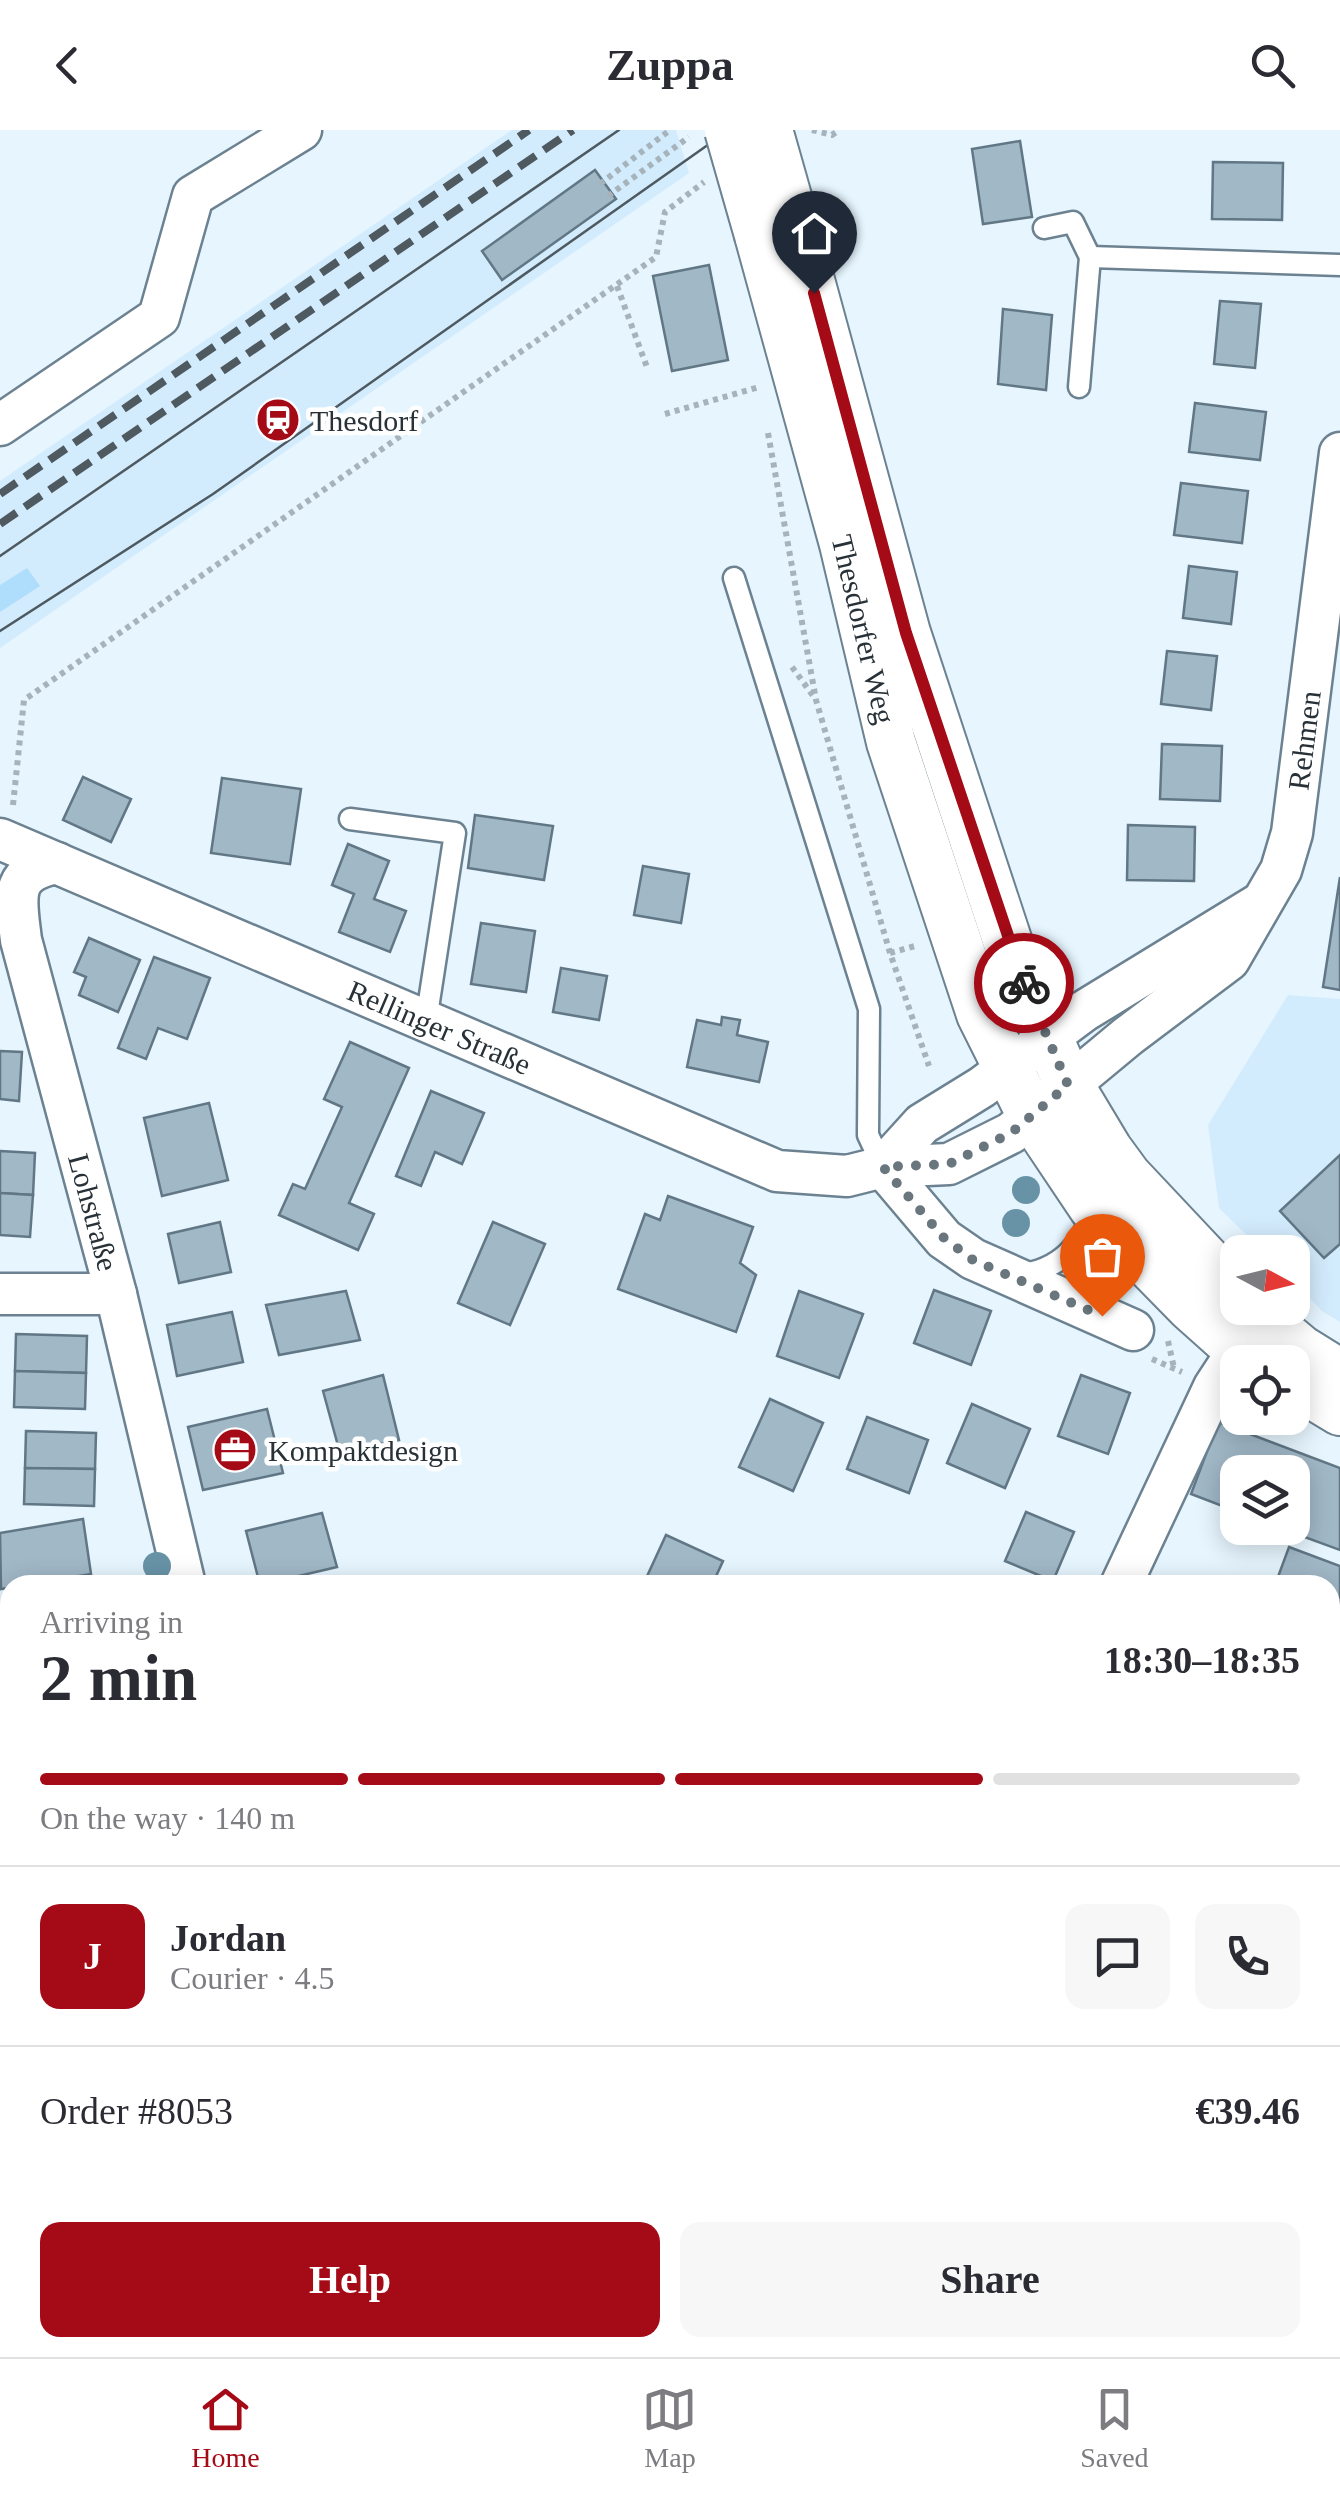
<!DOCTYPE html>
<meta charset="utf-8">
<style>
body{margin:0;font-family:Georgia,serif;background:#f7f7f7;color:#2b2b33;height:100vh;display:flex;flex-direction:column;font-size:38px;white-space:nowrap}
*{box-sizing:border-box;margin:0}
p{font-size:32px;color:#7c7c81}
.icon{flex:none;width:55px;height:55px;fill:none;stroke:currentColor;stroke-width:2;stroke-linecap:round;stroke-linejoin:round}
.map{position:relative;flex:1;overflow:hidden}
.sheet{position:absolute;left:0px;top:1445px;width:1340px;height:782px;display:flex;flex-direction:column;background:#fff;border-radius:30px 30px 0 0;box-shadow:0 5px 25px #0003}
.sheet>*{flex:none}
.needle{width:65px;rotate:97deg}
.tools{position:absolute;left:1220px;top:1105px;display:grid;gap:20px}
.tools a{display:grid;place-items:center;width:90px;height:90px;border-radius:20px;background:#fff;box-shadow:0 5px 25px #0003;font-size:50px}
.pin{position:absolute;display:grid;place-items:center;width:85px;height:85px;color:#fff;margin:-102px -42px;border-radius:50% 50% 50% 0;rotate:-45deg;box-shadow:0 0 10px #0007}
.pin .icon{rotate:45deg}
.courier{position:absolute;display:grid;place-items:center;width:100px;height:100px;margin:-50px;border:8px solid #a40b16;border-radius:50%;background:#fff;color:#222;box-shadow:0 2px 12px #0007}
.summary em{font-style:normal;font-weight:700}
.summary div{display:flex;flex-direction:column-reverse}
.summary{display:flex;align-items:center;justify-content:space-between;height:170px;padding:0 40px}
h1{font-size:65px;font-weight:700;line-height:75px}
.bar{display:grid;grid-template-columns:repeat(4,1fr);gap:15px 10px;align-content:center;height:120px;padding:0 40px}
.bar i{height:12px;border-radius:8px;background:#e1e1e2}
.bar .active{background:#a40b16}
.bar p{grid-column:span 4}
.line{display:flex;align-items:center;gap:25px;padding:0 40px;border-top:2px solid #e1e1e2}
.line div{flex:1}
.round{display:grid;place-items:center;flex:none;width:105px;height:105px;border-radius:20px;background:#f7f7f7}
.cta{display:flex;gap:20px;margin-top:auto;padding:20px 40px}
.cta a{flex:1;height:115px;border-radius:20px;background:#a40b16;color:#fff;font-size:40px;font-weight:700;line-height:115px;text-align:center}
.cta a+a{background:#f7f7f7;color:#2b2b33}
header{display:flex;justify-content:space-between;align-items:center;height:130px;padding:0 40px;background:#fff;font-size:45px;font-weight:700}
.dock{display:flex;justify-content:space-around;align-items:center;height:140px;border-top:2px solid #e1e1e2;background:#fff;font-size:28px;color:#7c7c81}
.dock a{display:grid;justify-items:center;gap:5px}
.dock .active{color:#a40b16}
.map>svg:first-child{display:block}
.built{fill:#d3ecfd}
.green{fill:#aedefc}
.building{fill:#a1b8c7;stroke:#617785;stroke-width:2.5}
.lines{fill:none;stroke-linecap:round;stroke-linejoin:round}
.service-casing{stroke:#6c8291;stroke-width:25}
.minor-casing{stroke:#6c8291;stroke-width:45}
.tertiary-casing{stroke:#6c8291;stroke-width:52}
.path{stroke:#a6b3bb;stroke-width:6;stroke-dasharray:5 5;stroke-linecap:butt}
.service{stroke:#fff;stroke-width:20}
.minor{stroke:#fff;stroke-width:40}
.tertiary{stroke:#fff;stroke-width:48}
.tram{stroke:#4e5960;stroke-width:2.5}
.rail{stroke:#4e5960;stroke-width:8;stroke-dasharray:20 10;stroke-linecap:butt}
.tertiary-bridge-casing{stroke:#6c8291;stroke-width:52;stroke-linecap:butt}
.tertiary-bridge{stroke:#fff;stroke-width:48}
.tree{fill:#6893a7}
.done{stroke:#6a767d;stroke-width:10;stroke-dasharray:0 18}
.route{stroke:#a40b16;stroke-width:12}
.labels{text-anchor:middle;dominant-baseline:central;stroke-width:9;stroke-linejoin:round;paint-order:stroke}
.poi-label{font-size:30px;fill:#273137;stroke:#fff;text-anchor:start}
.street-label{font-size:30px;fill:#273137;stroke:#fff}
</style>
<header><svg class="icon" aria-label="back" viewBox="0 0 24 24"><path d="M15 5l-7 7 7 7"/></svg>Zuppa<svg class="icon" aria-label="search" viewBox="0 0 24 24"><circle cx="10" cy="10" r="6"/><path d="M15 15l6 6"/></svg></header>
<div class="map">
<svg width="1340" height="2227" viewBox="0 0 1340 2227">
<rect width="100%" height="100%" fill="#e6f5fe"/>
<g class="built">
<polygon points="512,0 676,0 689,43 0,518 0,351"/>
<polygon points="1288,865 1340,869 1340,1192 1322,1181 1293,1151 1292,1122 1264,1122 1219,1078 1208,995"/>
</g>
<polygon class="green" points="27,438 40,456 0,482 0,455"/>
<g class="building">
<polygon points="1020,11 1032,87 983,94 972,19"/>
<polygon points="1213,32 1283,33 1282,90 1212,89"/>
<polygon points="595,40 616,69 502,150 482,121"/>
<polygon points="709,135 728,230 672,241 653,146"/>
<polygon points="1220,171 1261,174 1255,238 1214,234"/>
<polygon points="1003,179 1052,185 1046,260 998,254"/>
<polygon points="1195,273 1266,282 1260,330 1189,322"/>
<polygon points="1181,353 1248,361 1242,413 1174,405"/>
<polygon points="1189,436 1237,442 1231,494 1183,488"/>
<polygon points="1167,521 1217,526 1211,580 1161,574"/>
<polygon points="1162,614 1222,616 1220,671 1160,669"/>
<polygon points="83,647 131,669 111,712 63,690"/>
<polygon points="222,648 301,659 290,734 211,723"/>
<polygon points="475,685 553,696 544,750 468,738"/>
<polygon points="1128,695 1195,697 1194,751 1127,750"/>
<polygon points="348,714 389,731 374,769 406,781 390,822 339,802 354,764 332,755"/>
<polygon points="643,736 689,744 681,793 634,785"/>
<polygon points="1340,747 1340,860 1323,857"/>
<polygon points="481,793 535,801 526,862 471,854"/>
<polygon points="89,808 140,830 118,882 79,865 86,847 74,842"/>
<polygon points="154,827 210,848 187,909 158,898 146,929 118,918"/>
<polygon points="561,838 607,846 599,890 553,882"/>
<polygon points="722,887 740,890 737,905 768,912 759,952 687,937 697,890 721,895"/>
<polygon points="350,912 409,938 349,1073 374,1084 358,1120 279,1085 293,1054 305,1059 342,977 324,969"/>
<polygon points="0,921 22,922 19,971 0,969"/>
<polygon points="431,961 484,983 462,1034 435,1022 421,1056 396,1046"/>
<polygon points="209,973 228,1050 162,1066 144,988"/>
<polygon points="0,1021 35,1023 33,1065 0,1063"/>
<polygon points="1340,1025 1340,1114 1324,1128 1280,1081"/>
<polygon points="0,1063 33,1065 30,1107 0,1105"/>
<polygon points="668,1066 753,1097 740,1133 756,1145 736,1202 618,1159 645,1084 660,1090"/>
<polygon points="220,1092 231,1142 179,1153 168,1104"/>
<polygon points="493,1092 545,1114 510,1195 458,1173"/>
<polygon points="934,1160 991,1181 971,1235 914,1213"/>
<polygon points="346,1161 360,1210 279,1225 266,1175"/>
<polygon points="799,1161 863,1184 839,1248 777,1226"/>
<polygon points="232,1182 243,1232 177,1246 167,1195"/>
<polygon points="16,1204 87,1206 86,1243 15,1241"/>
<polygon points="15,1241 86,1243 85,1279 14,1277"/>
<polygon points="383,1245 399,1310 340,1323 323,1261"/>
<polygon points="1081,1245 1130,1263 1108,1324 1058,1306"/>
<polygon points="770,1269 823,1293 793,1361 739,1337"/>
<polygon points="972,1274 1030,1299 1005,1358 947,1333"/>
<polygon points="267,1279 283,1343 203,1360 188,1297"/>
<polygon points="867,1287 928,1310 909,1363 847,1339"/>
<polygon points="1218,1292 1340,1338 1340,1420 1280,1398 1292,1398 1292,1342 1238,1342 1238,1382 1191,1364"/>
<polygon points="26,1301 96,1303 95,1339 25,1338"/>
<polygon points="25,1338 95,1339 94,1376 24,1374"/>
<polygon points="1026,1382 1074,1402 1053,1451 1005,1431"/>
<polygon points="322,1383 337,1437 260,1455 246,1401"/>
<polygon points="83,1389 91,1444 1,1459 0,1403"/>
<polygon points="666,1405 723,1431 712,1455 643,1455"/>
<polygon points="1289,1417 1340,1436 1340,1526 1330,1522 1330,1455 1275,1455"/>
<polygon points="1340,1606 1340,1675 1330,1672 1330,1633"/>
<polygon points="0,1722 8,1723 1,1804 0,1804"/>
<polygon points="0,2071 6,2071 10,2110 10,2127 0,2128"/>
<polygon points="10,2135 10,2154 0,2155 0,2136"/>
<polygon points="1330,2150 1340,2152 1340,2227 1300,2227 1302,2218 1330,2218"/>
<polygon points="377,2218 446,2218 444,2227 376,2227"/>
<polygon points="465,2218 552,2218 551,2227 464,2227"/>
<polygon points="618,2218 667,2218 666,2227 617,2227"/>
<polygon points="763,2218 813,2218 813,2227 762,2227"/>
</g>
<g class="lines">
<defs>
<g id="service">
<polyline points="1044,98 1073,92 1090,127 1079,257"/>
<polyline points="1090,127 1340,135"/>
<polyline points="734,448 869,879 868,1005 883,1037"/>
<polyline points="350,689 455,703 426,891"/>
<path d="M 1020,1144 C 1057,1141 1084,1115 1093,1079"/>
<polyline points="5,1870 10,1922"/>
<polyline points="911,2227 917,2218"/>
</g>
<g id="minor">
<polyline points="0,295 159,187 193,66 301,0"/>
<path id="s1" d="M 0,709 L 777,1041 L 847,1046 L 883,1037 L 949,1034 L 1011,1003 L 1128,906 L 1229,830 L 1281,740 L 1292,703 L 1340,323"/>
<path id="s2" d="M 57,733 C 8,742 16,768 21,810 L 116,1164 L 185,1455"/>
<polyline points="883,1037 922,994 982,957 1084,881 1259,774"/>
<polyline points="883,1037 944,1109 973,1129 1133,1200"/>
<polyline points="0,1164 116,1164"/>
<polyline points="1121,1455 1214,1257 1256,1193"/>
<polyline points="0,1560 10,1558"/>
<polyline points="0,1870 10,1869"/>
<polyline points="1066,2218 1083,2227"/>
</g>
<g id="tertiary">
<polyline points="793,88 906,503 1014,831 1069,955 1108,1020 1127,1046 1238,1164"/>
<path id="s3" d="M 759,105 L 844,414 L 891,612 L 981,884 L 1032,986 L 1093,1077 L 1190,1176 L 1237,1218 L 1260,1232"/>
<polyline points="1251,1178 1300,1219 1340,1244"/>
<polyline points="1292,1252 1340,1281"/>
</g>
</defs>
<use href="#service" class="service-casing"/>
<use href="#minor" class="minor-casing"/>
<use href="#tertiary" class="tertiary-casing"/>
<g class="path">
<polyline points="812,0 832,5 839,0"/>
<polyline points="600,54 670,0"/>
<polyline points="608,66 689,7"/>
<polyline points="617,156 648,240"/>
<polyline points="665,284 759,257"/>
<polyline points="768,303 816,570 890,823 929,936"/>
<polyline points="792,537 814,567"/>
<polyline points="13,675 24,570 656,127 665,82 704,52"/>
<polyline points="890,823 915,816"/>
<polyline points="1168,1211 1174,1238"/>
<polyline points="1152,1229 1182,1242"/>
</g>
<use href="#service" class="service"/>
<use href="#minor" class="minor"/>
<use href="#tertiary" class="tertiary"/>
<g class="tram">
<polyline points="0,426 619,0"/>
<polyline points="0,501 213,364 729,0"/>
</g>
<g class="rail">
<polyline points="0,364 529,0"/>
<polyline points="0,394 573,0"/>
</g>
<defs>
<g id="tertiary-bridge">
<polyline points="729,0 759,105"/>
<polyline points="768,0 793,88"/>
</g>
</defs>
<use href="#tertiary-bridge" class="tertiary-bridge-casing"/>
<use href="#tertiary-bridge" class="tertiary-bridge"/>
</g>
<g class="tree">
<circle cx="1026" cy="1060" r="14"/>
<circle cx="1016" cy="1093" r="14"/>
<circle cx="1112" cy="1150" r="14"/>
<circle cx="157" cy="1436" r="14"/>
</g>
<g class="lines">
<polyline class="done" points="1024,853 1068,955 1011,1003 949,1034 883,1037 944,1108 973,1130 1102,1186"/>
<polyline class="route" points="814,163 906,503 1024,853"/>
</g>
<defs>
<symbol id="station-disc" viewBox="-11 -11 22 22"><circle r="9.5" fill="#a40b16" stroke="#fff"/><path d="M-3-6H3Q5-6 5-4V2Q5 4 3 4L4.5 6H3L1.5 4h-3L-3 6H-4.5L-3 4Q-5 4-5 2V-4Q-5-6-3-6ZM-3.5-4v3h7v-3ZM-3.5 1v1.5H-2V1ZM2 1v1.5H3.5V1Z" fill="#fff"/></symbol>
<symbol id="office-disc" viewBox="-11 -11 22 22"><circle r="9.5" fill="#a40b16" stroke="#fff"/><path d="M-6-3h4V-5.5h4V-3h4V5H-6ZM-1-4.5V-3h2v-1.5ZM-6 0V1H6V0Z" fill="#fff"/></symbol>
</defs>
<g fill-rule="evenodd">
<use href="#station-disc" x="253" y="265" width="50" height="50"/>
<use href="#office-disc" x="210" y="1295" width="50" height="50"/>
</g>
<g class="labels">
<g class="poi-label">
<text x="310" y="290">Thesdorf</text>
<text x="268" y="1320">Kompaktdesign</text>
</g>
<g class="street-label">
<text stroke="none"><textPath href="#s3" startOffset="408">Thesdorfer Weg</textPath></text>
<text stroke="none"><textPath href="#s1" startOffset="1602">Rehmen</textPath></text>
<text stroke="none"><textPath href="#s1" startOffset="478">Rellinger Straße</textPath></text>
<text stroke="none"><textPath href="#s2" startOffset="382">Lohstraße</textPath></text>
</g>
</g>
</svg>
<div class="tools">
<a><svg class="needle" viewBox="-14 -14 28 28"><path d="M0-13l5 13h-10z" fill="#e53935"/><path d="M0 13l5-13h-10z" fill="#7c7c81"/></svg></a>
<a><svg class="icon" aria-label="locate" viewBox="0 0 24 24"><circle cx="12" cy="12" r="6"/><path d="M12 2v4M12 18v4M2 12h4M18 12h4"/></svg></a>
<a><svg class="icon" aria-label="layers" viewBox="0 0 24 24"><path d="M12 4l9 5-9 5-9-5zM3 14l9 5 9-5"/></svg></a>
</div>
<div class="pin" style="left:1102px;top:1186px;background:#ea580c"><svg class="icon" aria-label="bag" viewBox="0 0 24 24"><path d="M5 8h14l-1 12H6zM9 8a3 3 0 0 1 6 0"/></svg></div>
<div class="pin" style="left:814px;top:163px;background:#1f2937"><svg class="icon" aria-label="home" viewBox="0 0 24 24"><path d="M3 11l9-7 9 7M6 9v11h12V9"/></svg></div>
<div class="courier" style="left:1024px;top:853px"><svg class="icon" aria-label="bike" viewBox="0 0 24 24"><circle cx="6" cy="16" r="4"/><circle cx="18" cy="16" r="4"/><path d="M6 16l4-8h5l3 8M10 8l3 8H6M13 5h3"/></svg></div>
<section class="sheet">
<div class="summary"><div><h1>2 min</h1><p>Arriving in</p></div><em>18:30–18:35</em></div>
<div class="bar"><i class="active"></i><i class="active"></i><i class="active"></i><i></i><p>On the way · 140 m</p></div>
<div class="line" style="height:180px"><b class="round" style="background:#a40b16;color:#fff">J</b><div><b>Jordan</b><p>Courier · 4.5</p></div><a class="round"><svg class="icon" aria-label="chat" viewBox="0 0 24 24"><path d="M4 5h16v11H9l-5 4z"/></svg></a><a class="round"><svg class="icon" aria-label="phone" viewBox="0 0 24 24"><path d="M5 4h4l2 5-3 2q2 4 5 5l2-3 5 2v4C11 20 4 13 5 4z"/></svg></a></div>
<div class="line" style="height:130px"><div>Order #8053</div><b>€39.46</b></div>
<div class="cta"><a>Help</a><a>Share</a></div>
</section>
</div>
<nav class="dock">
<a class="active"><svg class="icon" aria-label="home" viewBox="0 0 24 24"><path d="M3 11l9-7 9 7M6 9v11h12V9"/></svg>Home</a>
<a><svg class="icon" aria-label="map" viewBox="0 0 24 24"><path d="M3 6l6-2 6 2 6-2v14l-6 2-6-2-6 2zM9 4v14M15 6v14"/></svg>Map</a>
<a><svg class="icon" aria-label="saved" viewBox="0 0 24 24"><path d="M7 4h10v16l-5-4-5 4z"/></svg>Saved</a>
</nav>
